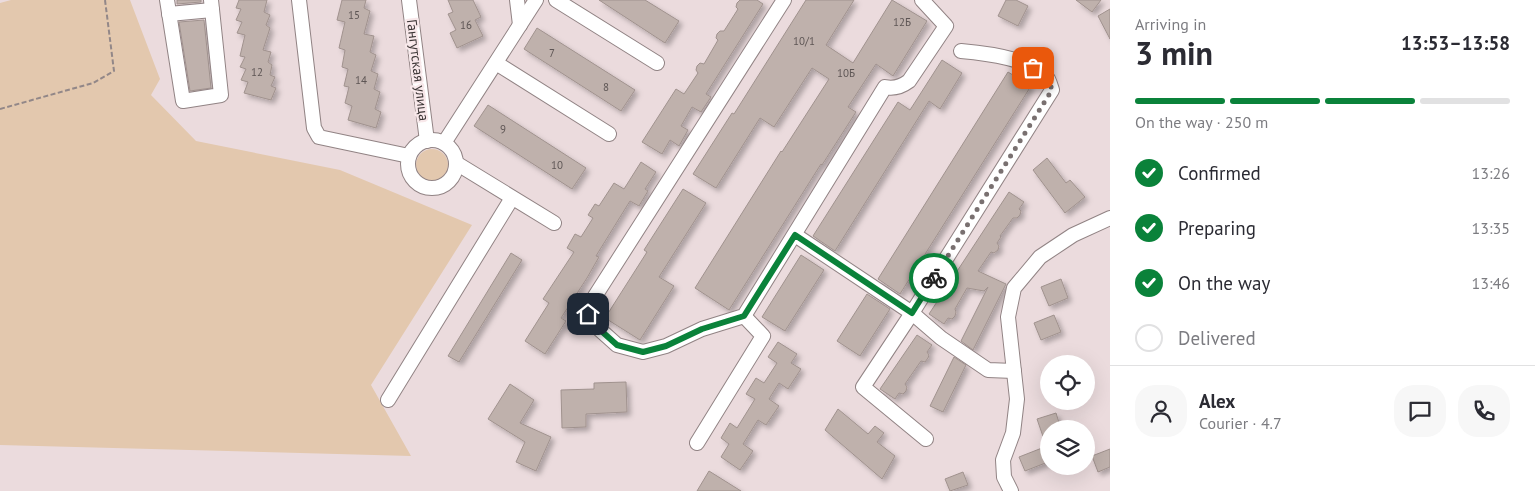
<!DOCTYPE html>
<meta charset="utf-8">
<style>
body{margin:0;font-family:"PT Sans",sans-serif;background:#f7f7f7;color:#2b2b33;height:100vh;display:flex;flex-direction:column;font-size:19px;white-space:nowrap}
*{box-sizing:border-box;margin:0}
p{font-size:16px;color:#7c7c81}
.icon{flex:none;width:28px;height:28px;fill:none;stroke:currentColor;stroke-width:2;stroke-linecap:round;stroke-linejoin:round}
.map{position:relative;flex:1;overflow:hidden}
.sheet{display:flex;flex-direction:column;background:#fff;width:425px}
.sheet>*{flex:none}
.tools{position:absolute;left:1040px;top:355px;display:grid;gap:10px}
.tools a{display:grid;place-items:center;width:55px;height:55px;border-radius:50%;background:#fff;box-shadow:0 5px 20px #0002;font-size:25px}
.pin{position:absolute;display:grid;place-items:center;width:42px;height:42px;color:#fff;margin:-21px;border-radius:10px;box-shadow:0 2px 8px #0006}
.courier{position:absolute;display:grid;place-items:center;width:50px;height:50px;margin:-25px;border:4px solid #0a823a;border-radius:50%;background:#fff;color:#222;box-shadow:0 1px 6px #0007}
.summary em{font-style:normal;font-weight:700}
.summary div{display:flex;flex-direction:column-reverse}
.summary{display:flex;align-items:center;justify-content:space-between;height:85px;padding:0 25px}
h1{font-size:32px;font-weight:700;line-height:38px}
.bar{display:grid;grid-template-columns:repeat(4,1fr);gap:8px 5px;align-content:center;height:60px;padding:0 25px}
.bar i{height:6px;border-radius:4px;background:#e1e1e2}
.bar .on{background:#0a823a}
.bar p{grid-column:span 4}
.line{display:flex;align-items:center;gap:12px;padding:0 25px;border-top:1px solid #e1e1e2}
.line div{flex:1}
.round{display:grid;place-items:center;flex:none;width:52px;height:52px;border-radius:20px;background:#f7f7f7}
ol{padding:0 25px;list-style:none}
li{display:flex;align-items:center;gap:15px;height:55px}
li p{margin-inline-start:auto}
li .icon{padding:5px;border-radius:50%;background:#0a823a;color:#fff;stroke-width:4}
li:last-child{color:#7c7c81}
li i{width:28px;height:28px;border:2px solid #e1e1e2;border-radius:50%}
main{display:flex;flex:1;min-height:0}
.map>svg:first-child{display:block}
.green{fill:#e3c8ae}
.building{fill:#bfb1ac;stroke:#a0928e;filter:url(#shadow)}
.lines{fill:none;stroke-linecap:round;stroke-linejoin:round}
.minor-casing{stroke:#918384;stroke-width:16}
.path{stroke:#928788;stroke-width:2;stroke-dasharray:5 2.5;stroke-linecap:butt}
.minor{stroke:#fff;stroke-width:14}
.done{stroke:#797070;stroke-width:5;stroke-dasharray:0 9}
.route{stroke:#0a823a;stroke-width:6}
.labels{text-anchor:middle;dominant-baseline:central;stroke-width:4.5;stroke-linejoin:round;paint-order:stroke}
.number-label{font-size:11px;fill:#5d5554}
.street-label{font-size:14px;fill:#3c3636;stroke:#f8e8ea}
</style>
<main>
<div class="map">
<svg width="1110" height="491" viewBox="0 0 1110 491">
<defs>
<filter id="shadow"><feDropShadow dx="3.5" dy="3.5" stdDeviation="2.5" flood-color="#0004"/></filter>
</defs>
<rect width="100%" height="100%" fill="#ebdbdd"/>
<g class="green">
<polygon points="11,0 130,0 160,79 151,95 196,141 340,170 472,225 371,385 411,456 0,445 0,3"/>
<circle cx="432" cy="165" r="16"/>
</g>
<g class="building">
<polygon points="177,0 201,0 201,2 177,4"/>
<polygon points="239,0 267,0 264,12 270,15 266,25 270,28 263,50 271,52 268,62 272,65 270,75 275,77 271,86 276,88 271,100 244,93 248,82 241,80 246,69 240,67 245,57 240,56 245,35 237,33 242,22 236,20 241,9 236,8"/>
<polygon points="342,0 366,0 364,8 370,11 364,34 374,36 370,52 376,55 371,71 378,74 374,89 380,92 375,109 381,112 376,128 348,120 352,106 345,103 349,87 344,86 348,69 342,67 345,50 339,48 345,22 337,20"/>
<polygon points="448,0 473,0 481,17 475,20 483,36 457,48 450,33 456,30 448,14 453,12"/>
<polygon points="599,0 645,0 679,21 665,43"/>
<polygon points="740,0 757,0 763,4 706,94 711,97 701,112 692,107 681,126 688,130 679,146 670,140 662,154 642,142 676,89 684,94 698,73 696,70 697,66 700,63 704,64 718,40 716,38 717,34 720,31 724,31 738,9 736,7 737,3"/>
<polygon points="806,0 854,0 826,45 853,63 892,0 927,21 893,76 876,64 848,107 856,112 822,165 821,164 729,310 695,288 781,151 782,152 829,79 812,68 774,127 760,118 716,188 693,174 732,113 734,114"/>
<polygon points="1006,0 1016,0 1028,6 1018,26 998,16"/>
<polygon points="1076,0 1101,0 1092,12"/>
<polygon points="1110,9 1110,39 1098,16"/>
<polygon points="204,20 211,88 190,91 179,22"/>
<polygon points="537,28 635,90 621,111 524,49"/>
<polygon points="942,60 962,73 940,109 929,101 835,251 813,236 898,102 910,110"/>
<polygon points="1008,72 1031,86 900,294 878,279"/>
<polygon points="488,105 586,168 572,189 474,126"/>
<polygon points="1047,158 1066,183 1070,180 1085,197 1065,213 1033,170"/>
<polygon points="641,162 656,172 645,189 648,191 639,206 630,201 596,256 599,257 587,278 561,318 566,321 545,354 525,341 549,303 543,299 574,252 567,248 575,234 581,237 593,218 588,215 595,204 599,206 614,183 624,189"/>
<polygon points="683,189 706,203 659,277 674,286 640,340 605,318 647,252 644,250"/>
<polygon points="1009,192 1024,202 1019,209 1021,211 1020,215 1017,218 1013,218 1000,236 1001,237 997,243 999,246 998,250 994,253 991,252 978,271 1006,284 973,350 961,341 988,287 984,291 967,288 955,309 956,312 955,316 952,319 948,318 944,324 929,314"/>
<polygon points="511,253 522,260 459,362 448,356"/>
<polygon points="801,255 824,270 785,331 762,317"/>
<polygon points="1061,279 1068,298 1049,306 1041,287"/>
<polygon points="867,294 890,309 860,356 837,341"/>
<polygon points="1054,315 1061,332 1041,340 1034,323"/>
<polygon points="917,335 932,345 927,352 929,355 928,358 925,362 921,361 905,384 907,387 906,391 903,394 899,393 895,399 880,389"/>
<polygon points="778,342 797,354 791,363 801,369 788,389 779,383 769,399 779,406 766,425 758,420 743,444 753,451 740,470 721,457 729,444 721,438 730,423 737,428 755,399 746,394 756,378 764,383 777,363 768,357"/>
<polygon points="954,357 966,365 943,412 930,406"/>
<polygon points="626,382 627,412 586,414 586,427 562,428 561,390 594,389 594,383"/>
<polygon points="510,384 534,400 520,423 551,437 536,471 516,462 525,442 488,419"/>
<polygon points="838,409 868,434 875,426 884,433 877,442 895,456 882,479 825,430"/>
<polygon points="1056,413 1061,429 1049,429 1049,447 1047,448 1037,419"/>
<polygon points="1042,448 1048,462 1025,471 1019,457"/>
<polygon points="1110,449 1110,467 1098,472 1092,456"/>
<polygon points="709,471 741,491 697,491"/>
<polygon points="963,472 968,485 950,491 945,479"/>
</g>
<g class="lines">
<defs>
<g id="minor">
<polyline points="167,0 183,101 221,95 211,0"/>
<polyline points="299,0 314,128 319,137 409,156"/>
<polyline points="409,0 427,141"/>
<polyline points="517,0 520,25"/>
<polyline points="556,0 657,63"/>
<path d="M 784,0 L 590,304 L 588,314 L 598,328 L 617,345 L 643,352 L 666,346 L 702,329 L 744,316 L 885,87 C 894,89 901,87 909,81 L 946,26 L 922,0"/>
<polyline points="169,14 212,10"/>
<polyline points="496,63 609,134"/>
<circle cx="432" cy="164" r="24"/>
<polyline points="444,143 536,0"/>
<polyline points="456,163 554,223"/>
<polyline points="795,235 912,313 941,338 988,370 1014,371"/>
<polyline points="388,400 512,198"/>
<path d="M 926,439 L 863,387 L 912,313 L 1052,90 C 1051,87 1050,83 1048,79 C 1034,59 985,53 961,51"/>
<polyline points="697,443 763,336 744,316"/>
<polyline points="1011,491 1004,477 1003,460 1013,433 1017,399 1008,317 1014,288 1040,257 1073,235 1110,218"/>
</g>
</defs>
<use href="#minor" class="minor-casing"/>
<polyline class="path" points="0,109 93,83 114,71 105,0"/>
<use href="#minor" class="minor"/>
</g>
<g class="lines">
<path class="done" d="M 934,278 L 1052,90 C 1049,79 1044,74 1033,68"/>
<polyline class="route" points="588,314 598,328 617,345 643,352 666,346 702,329 744,316 795,235 912,313 934,278"/>
</g>
<g class="labels">
<g class="number-label">
<text x="354" y="15">15</text>
<text x="902" y="22">12Б</text>
<text x="466" y="25">16</text>
<text x="804" y="41">10/1</text>
<text x="552" y="53">7</text>
<text x="257" y="72">12</text>
<text x="846" y="73">10Б</text>
<text x="361" y="80">14</text>
<text x="606" y="87">8</text>
<text x="503" y="129">9</text>
<text x="557" y="165">10</text>
</g>
<g class="street-label">
<text transform="translate(418 70) rotate(83)">Гангутская улица</text>
</g>
</g>
</svg>
<div class="tools">
<a><svg class="icon" aria-label="locate" viewBox="0 0 24 24"><circle cx="12" cy="12" r="6"/><path d="M12 2v4M12 18v4M2 12h4M18 12h4"/></svg></a>
<a><svg class="icon" aria-label="layers" viewBox="0 0 24 24"><path d="M12 4l9 5-9 5-9-5zM3 14l9 5 9-5"/></svg></a>
</div>
<div class="pin" style="left:1033px;top:68px;background:#ea580c"><svg class="icon" aria-label="bag" viewBox="0 0 24 24"><path d="M5 8h14l-1 12H6zM9 8a3 3 0 0 1 6 0"/></svg></div>
<div class="pin" style="left:588px;top:314px;background:#1f2937"><svg class="icon" aria-label="home" viewBox="0 0 24 24"><path d="M3 11l9-7 9 7M6 9v11h12V9"/></svg></div>
<div class="courier" style="left:934px;top:278px"><svg class="icon" aria-label="bike" viewBox="0 0 24 24"><circle cx="6" cy="16" r="4"/><circle cx="18" cy="16" r="4"/><path d="M6 16l4-8h5l3 8M10 8l3 8H6M13 5h3"/></svg></div>
</div>
<section class="sheet">
<div class="summary"><div><h1>3 min</h1><p>Arriving in</p></div><em>13:53–13:58</em></div>
<div class="bar"><i class="on"></i><i class="on"></i><i class="on"></i><i></i><p>On the way · 250 m</p></div>
<ol>
<li><svg class="icon" aria-label="check" viewBox="0 0 24 24"><path d="M5 12l5 5 9-10"/></svg>Confirmed<p>13:26</p></li>
<li><svg class="icon" aria-label="check" viewBox="0 0 24 24"><path d="M5 12l5 5 9-10"/></svg>Preparing<p>13:35</p></li>
<li><svg class="icon" aria-label="check" viewBox="0 0 24 24"><path d="M5 12l5 5 9-10"/></svg>On the way<p>13:46</p></li>
<li><i></i>Delivered</li>
</ol>
<div class="line" style="height:90px"><a class="round"><svg class="icon" aria-label="person" viewBox="0 0 24 24"><circle cx="12" cy="8" r="4"/><path d="M4 21q1-7 8-7t8 7"/></svg></a><div><b>Alex</b><p>Courier · 4.7</p></div><a class="round"><svg class="icon" aria-label="chat" viewBox="0 0 24 24"><path d="M4 5h16v11H9l-5 4z"/></svg></a><a class="round"><svg class="icon" aria-label="phone" viewBox="0 0 24 24"><path d="M5 4h4l2 5-3 2q2 4 5 5l2-3 5 2v4C11 20 4 13 5 4z"/></svg></a></div>
</section>
</main>
